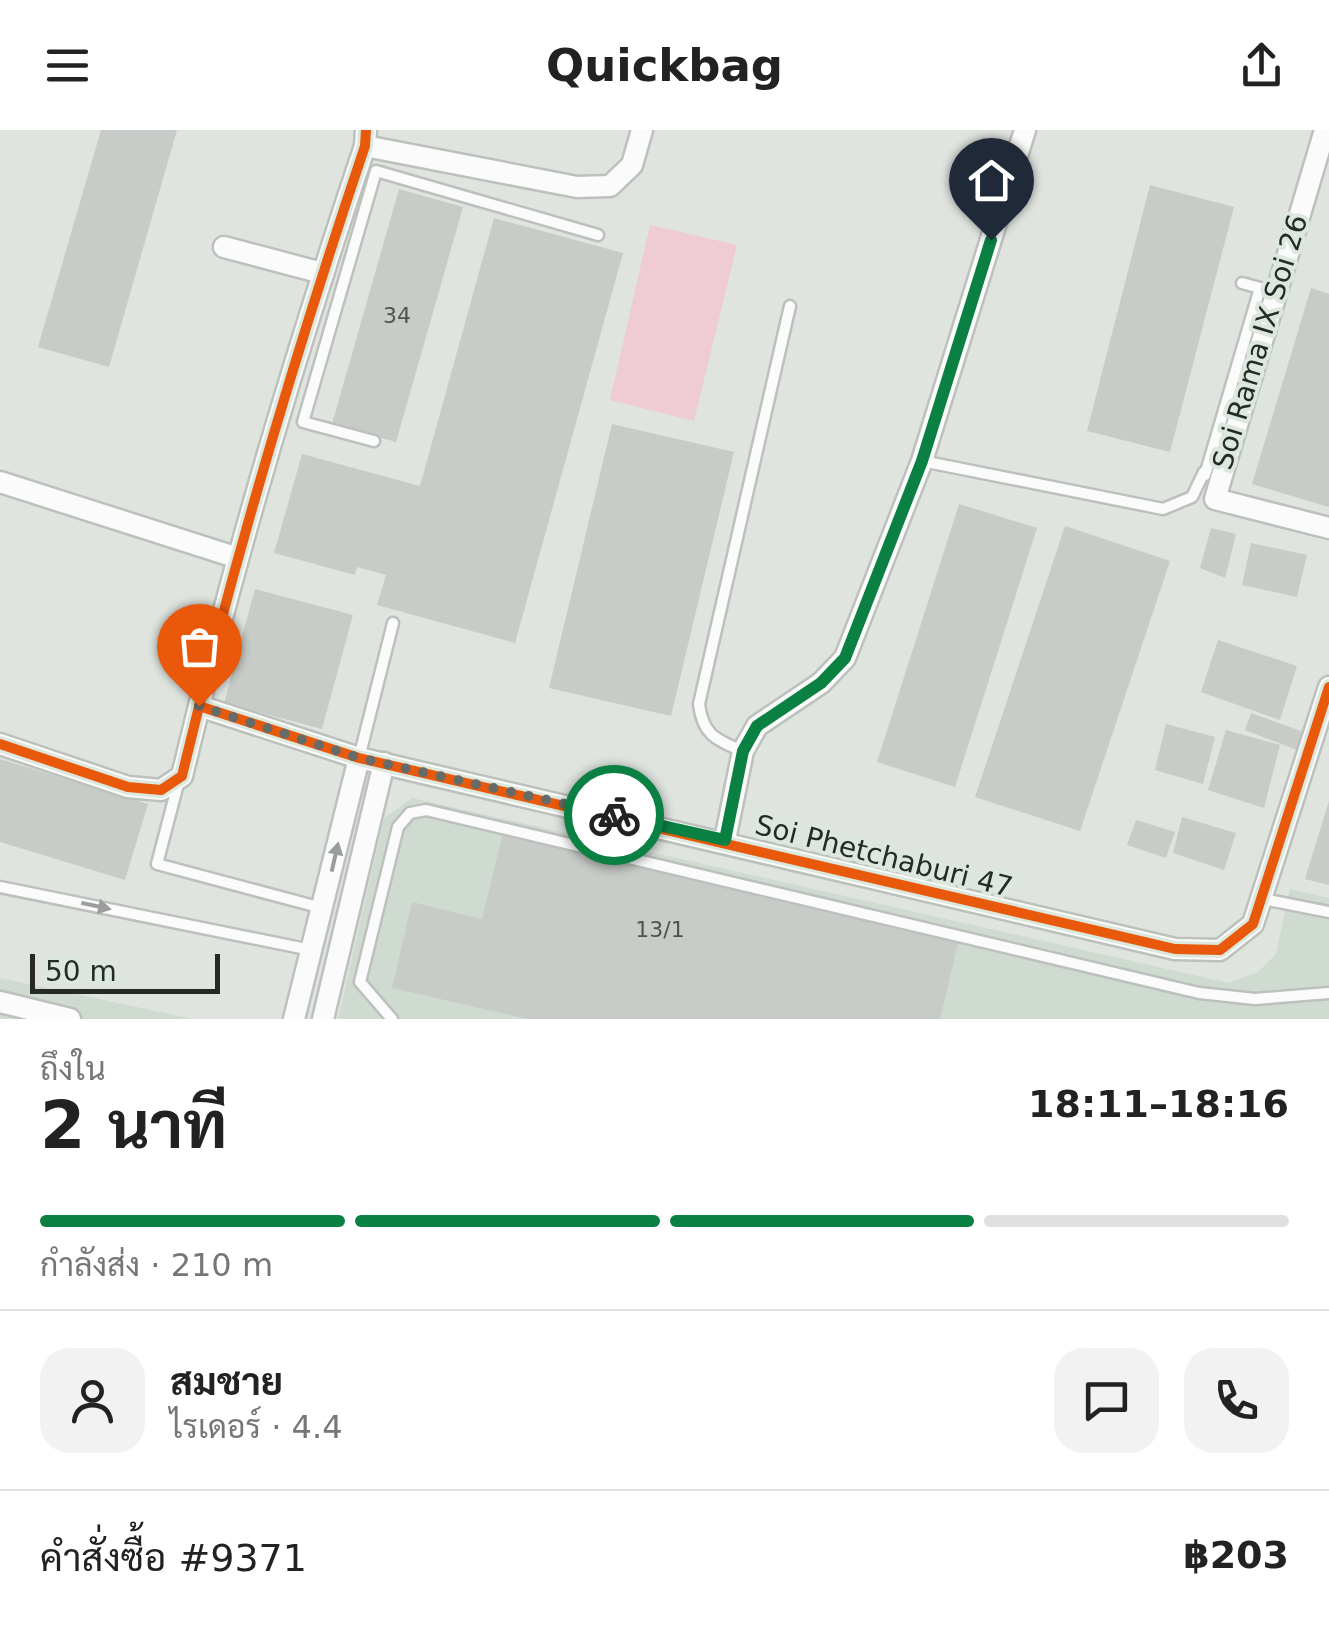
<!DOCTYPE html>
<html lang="th">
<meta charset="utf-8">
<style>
body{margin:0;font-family:"DejaVu Sans",Sarabun,sans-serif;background:#f2f2f2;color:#222;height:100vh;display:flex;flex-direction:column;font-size:38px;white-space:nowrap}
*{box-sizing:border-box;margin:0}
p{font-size:32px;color:#767676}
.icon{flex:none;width:55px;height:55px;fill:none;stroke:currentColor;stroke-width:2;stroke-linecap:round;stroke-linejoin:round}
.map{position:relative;height:889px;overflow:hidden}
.side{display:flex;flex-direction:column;background:#fff;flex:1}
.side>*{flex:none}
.scale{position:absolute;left:30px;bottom:25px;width:190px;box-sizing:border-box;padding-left:10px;border:5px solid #262a27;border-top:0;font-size:28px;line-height:35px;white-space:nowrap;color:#262a27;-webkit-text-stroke:8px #dce7de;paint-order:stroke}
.pin{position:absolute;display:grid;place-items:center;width:85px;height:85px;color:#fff;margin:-102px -42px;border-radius:50% 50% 50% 0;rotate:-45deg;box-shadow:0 0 10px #0007}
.pin .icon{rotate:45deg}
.courier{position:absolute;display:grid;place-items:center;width:100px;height:100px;margin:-50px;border:8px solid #0b8043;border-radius:50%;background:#fff;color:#222;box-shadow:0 2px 12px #0007}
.overview em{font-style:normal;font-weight:700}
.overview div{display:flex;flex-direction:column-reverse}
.overview{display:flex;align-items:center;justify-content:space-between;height:170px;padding:0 40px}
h1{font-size:65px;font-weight:700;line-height:75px}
.bar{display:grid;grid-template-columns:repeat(4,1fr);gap:15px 10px;align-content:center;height:120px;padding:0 40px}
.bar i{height:12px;border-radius:8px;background:#e0e0e0}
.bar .active{background:#0b8043}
.bar p{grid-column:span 4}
.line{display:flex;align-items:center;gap:25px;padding:0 40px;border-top:2px solid #e0e0e0}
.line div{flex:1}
.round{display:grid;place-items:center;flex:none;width:105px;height:105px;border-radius:30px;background:#f2f2f2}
header{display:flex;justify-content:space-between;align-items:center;height:130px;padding:0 40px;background:#fff;font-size:45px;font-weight:700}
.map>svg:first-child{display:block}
.built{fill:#cfdbd1}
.green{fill:#efcbd4}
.building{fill:#c8ccc8}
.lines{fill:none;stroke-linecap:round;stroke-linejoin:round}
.lane-casing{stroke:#bdc1bd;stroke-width:15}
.street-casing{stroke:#bdc1bd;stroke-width:25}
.lane{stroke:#fafbfa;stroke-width:10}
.street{stroke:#fafbfa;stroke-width:20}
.cycleway-casing{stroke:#dce7de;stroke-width:16}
.cycleway{stroke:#e8590c;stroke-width:10}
.oneway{fill:#9b9d9b}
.done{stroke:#676b67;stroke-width:10;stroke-dasharray:0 18}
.route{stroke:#0b8043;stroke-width:12}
.labels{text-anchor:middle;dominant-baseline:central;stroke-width:8;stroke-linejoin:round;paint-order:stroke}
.number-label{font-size:22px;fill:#505451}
.street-label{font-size:28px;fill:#262a27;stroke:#dce7de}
</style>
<header><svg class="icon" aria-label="menu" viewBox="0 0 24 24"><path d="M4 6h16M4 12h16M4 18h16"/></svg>Quickbag<svg class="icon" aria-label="share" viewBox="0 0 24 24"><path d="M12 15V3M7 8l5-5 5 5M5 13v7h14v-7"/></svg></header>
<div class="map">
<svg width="1329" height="889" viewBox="0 0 1329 889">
<rect width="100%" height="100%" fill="#dfe4df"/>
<g class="built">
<polygon points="412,668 1229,853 1258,842 1276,824 1290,759 1329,768 1329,889 338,889 384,688"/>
<polygon points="0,848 193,889 0,889"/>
</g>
<polygon class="green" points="650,95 737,115 694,291 610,270"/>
<g class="building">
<polygon points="101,0 177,0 109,237 38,217"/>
<polygon points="1150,55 1234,77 1170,322 1087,301"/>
<polygon points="399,59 463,77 396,312 332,294"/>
<polygon points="494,88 623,123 515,513 377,475 386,445 357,437 355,445 274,423 302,324 420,356"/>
<polygon points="1311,158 1329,164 1329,377 1252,354"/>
<polygon points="612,294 734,322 671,586 549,558"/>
<polygon points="959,374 1037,398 955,657 877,632"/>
<polygon points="1065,396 1170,431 1080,701 975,667"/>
<polygon points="1211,398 1236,404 1225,448 1200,438"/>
<polygon points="1251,413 1307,425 1297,467 1242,455"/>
<polygon points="255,459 353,485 322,599 224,573"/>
<polygon points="1218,510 1297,536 1280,590 1201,562"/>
<polygon points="1251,583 1304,602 1297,620 1245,600"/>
<polygon points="1166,594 1215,607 1203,654 1155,640"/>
<polygon points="1226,600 1280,615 1264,678 1208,660"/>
<polygon points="0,629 148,674 125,750 0,712"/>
<polygon points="1329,671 1329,755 1305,749"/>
<polygon points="1182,687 1236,703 1224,740 1173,723"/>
<polygon points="1136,690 1175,702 1166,728 1127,715"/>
<polygon points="503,703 959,809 940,889 528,889 392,858 412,772 482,789"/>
</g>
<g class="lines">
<defs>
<g id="lane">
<polyline points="1242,153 1260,158"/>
<polyline points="374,311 303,292 376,41 598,105"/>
<polyline points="922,331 1163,379 1192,367 1204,342"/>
<polyline points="1205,345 1260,158 1275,162"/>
<path d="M 742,621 C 715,609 703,605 699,574 L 790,176"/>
<polyline points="359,628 393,493"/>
<polyline points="179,650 157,734 322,778"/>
<polyline points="0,757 311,820"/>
<polyline points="1263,769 1329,782"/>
<polyline points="392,889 360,852 398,697 410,683 426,680 1199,863 1255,869 1329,863"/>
</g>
<g id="street">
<polyline points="1325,0 1215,369 1329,398"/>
<polyline points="365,16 577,57 610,56 632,35 642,0"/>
<polyline points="224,117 322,143"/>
<polyline points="0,352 235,427"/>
<polyline points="199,576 359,628 1175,819 1220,820 1253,794 1329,557"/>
<path d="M 0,614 L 128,657 L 161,660 L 182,646 C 233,432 295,224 365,16 L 366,0"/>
<polyline points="725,710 743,621 757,596 821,553 845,528 922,331 1025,0"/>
<polyline points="0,872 70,889"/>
<polyline points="294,889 359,628"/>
<polyline points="323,889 384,633"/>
</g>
</defs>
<use href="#lane" class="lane-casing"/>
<use href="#street" class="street-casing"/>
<use href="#lane" class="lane"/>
<use href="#street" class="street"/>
<defs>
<g id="cycleway">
<polyline points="199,576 359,628 1175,819 1220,820 1253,794 1329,557"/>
<path d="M 0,614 L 128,657 L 161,660 L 182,646 C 233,432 295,224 365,16 L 366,0"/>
</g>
</defs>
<use href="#cycleway" class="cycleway-casing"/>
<use href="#cycleway" class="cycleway"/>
</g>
<defs><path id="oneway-solid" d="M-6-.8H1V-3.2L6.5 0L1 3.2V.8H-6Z" transform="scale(2.5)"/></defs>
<g class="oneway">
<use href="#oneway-solid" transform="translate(335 727) rotate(-77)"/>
<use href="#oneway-solid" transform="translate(96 776) rotate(12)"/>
</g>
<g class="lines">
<polyline class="done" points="199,576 359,628 614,685"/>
<polyline class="route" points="614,685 725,710 743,621 757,596 821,553 845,528 922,331 991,110"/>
</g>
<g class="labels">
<g class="number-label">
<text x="397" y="185">34</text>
<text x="660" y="799">13/1</text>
</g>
<g class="street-label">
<text transform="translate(1260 212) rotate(-73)">Soi Rama IX Soi 26</text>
<text transform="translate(884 726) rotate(14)">Soi Phetchaburi 47</text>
</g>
</g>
</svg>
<div class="scale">50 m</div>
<div class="pin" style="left:199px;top:576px;background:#ea580c"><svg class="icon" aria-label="bag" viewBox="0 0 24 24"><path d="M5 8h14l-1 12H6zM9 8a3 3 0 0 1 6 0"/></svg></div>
<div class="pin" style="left:991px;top:110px;background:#1f2937"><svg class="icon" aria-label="home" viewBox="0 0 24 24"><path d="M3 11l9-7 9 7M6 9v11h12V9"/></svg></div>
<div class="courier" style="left:614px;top:685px"><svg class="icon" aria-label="bike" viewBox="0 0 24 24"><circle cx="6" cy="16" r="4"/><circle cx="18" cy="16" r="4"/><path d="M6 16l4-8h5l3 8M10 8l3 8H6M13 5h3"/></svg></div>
</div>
<section class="side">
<div class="overview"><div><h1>2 นาที</h1><p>ถึงใน</p></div><em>18:11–18:16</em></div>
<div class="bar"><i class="active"></i><i class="active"></i><i class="active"></i><i></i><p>กำลังส่ง · 210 m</p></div>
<div class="line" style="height:180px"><a class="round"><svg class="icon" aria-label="person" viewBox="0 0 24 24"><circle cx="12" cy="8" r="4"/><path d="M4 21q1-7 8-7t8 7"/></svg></a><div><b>สมชาย</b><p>ไรเดอร์ · 4.4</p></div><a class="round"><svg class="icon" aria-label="chat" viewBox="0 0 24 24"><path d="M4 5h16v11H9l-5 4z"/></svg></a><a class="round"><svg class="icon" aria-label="phone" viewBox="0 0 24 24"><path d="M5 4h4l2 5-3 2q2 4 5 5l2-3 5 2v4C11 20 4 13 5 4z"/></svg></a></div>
<div class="line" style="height:130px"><div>คำสั่งซื้อ #9371</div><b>฿203</b></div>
</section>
